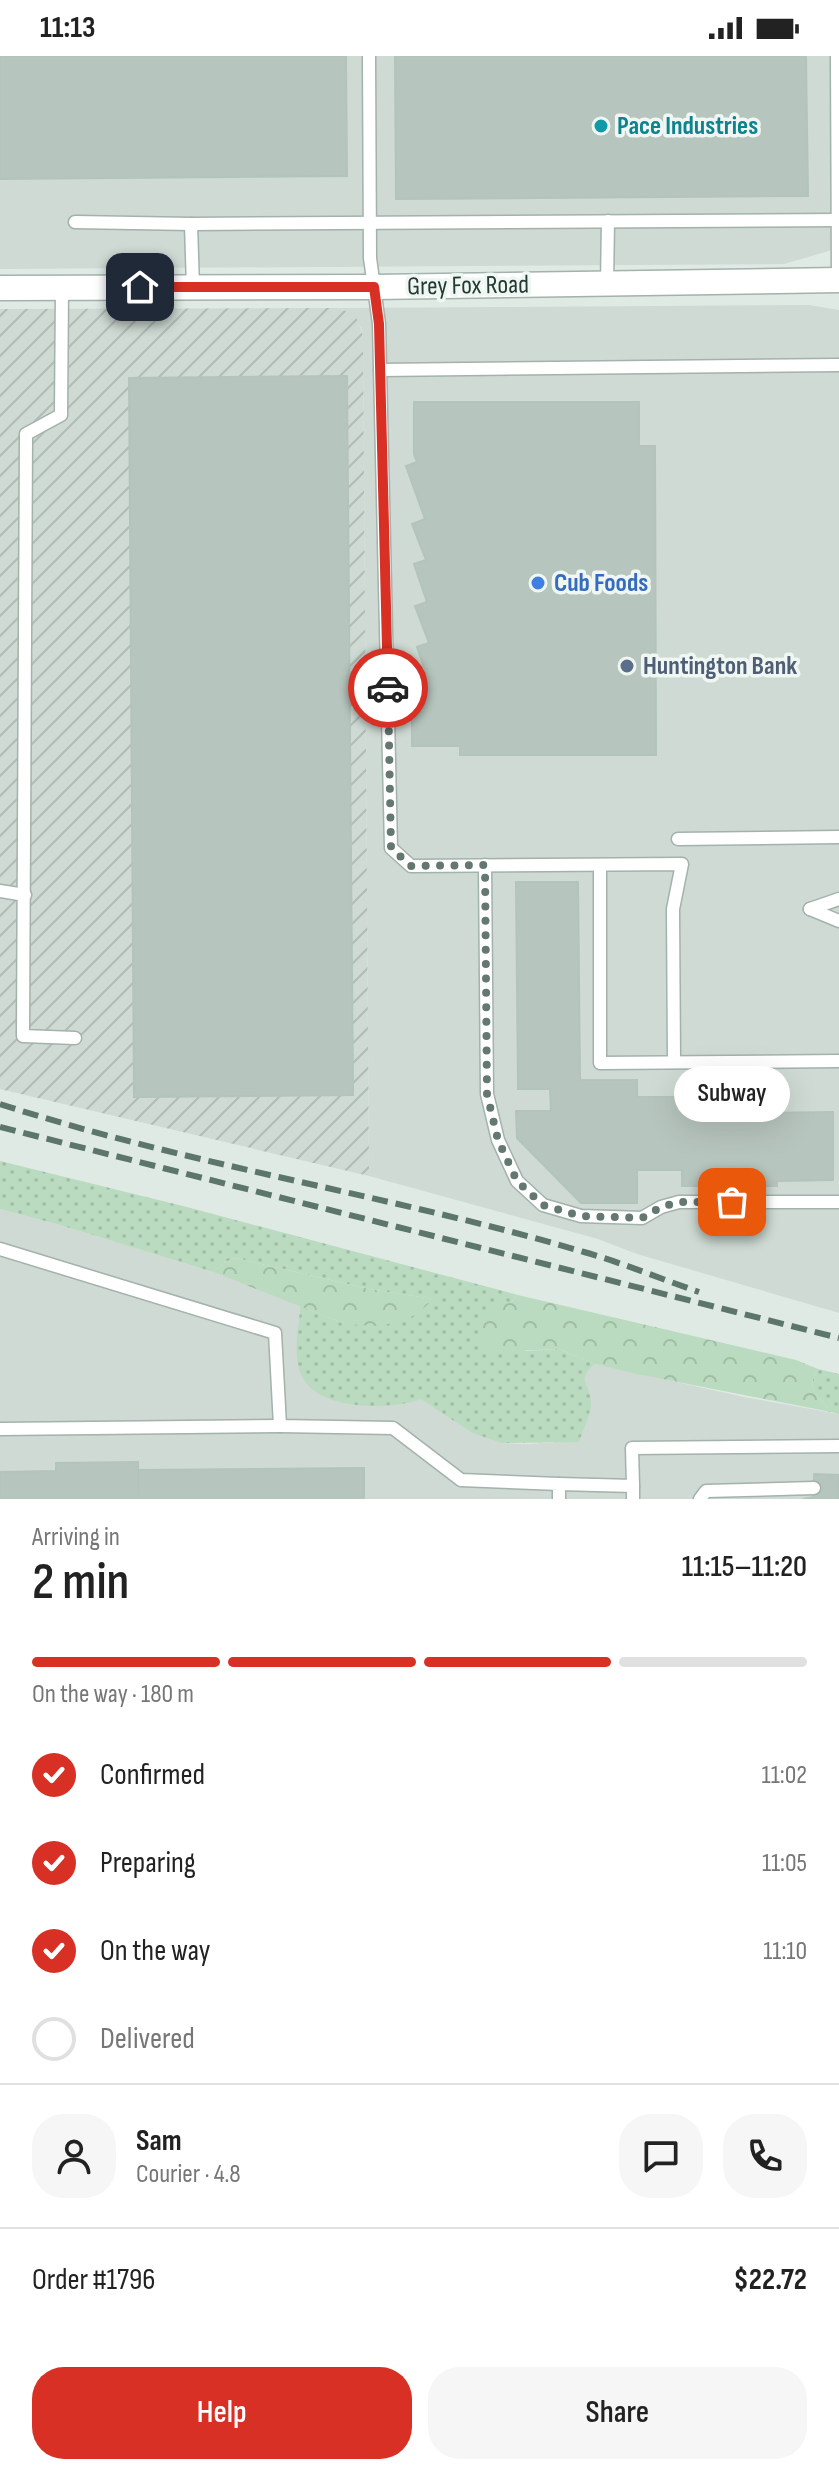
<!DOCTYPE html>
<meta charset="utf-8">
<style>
body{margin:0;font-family:"Sofia Sans Condensed",sans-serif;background:#f6f6f6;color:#222;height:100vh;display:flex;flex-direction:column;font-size:30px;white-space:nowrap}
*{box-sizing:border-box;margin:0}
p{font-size:26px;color:#767676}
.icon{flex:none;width:44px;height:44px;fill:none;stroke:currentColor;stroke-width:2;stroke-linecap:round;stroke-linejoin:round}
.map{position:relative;height:1443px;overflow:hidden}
.drawer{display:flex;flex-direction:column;background:#fff;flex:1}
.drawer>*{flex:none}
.pin{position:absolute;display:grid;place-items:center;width:68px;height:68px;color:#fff;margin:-34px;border-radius:16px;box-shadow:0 4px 12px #0006}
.courier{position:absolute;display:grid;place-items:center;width:80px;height:80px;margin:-40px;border:6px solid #d93025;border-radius:50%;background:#fff;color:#222;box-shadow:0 2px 10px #0007}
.bubble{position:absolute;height:56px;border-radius:28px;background:#fff;box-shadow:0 8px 32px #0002;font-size:26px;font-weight:600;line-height:56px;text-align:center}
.head em{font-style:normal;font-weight:600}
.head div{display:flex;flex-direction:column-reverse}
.head{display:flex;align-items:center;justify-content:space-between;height:136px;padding:0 32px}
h1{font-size:52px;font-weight:600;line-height:60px}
.bar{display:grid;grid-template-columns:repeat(4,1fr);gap:12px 8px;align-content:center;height:96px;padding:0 32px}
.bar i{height:10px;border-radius:6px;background:#e0e0e0}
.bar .active{background:#d93025}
.bar p{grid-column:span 4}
.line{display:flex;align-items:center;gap:20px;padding:0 32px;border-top:2px solid #e0e0e0}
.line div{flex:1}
.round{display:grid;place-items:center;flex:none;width:84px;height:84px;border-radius:32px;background:#f6f6f6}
ol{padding:0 32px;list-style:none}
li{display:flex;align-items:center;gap:24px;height:88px}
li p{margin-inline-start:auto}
li .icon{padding:8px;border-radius:50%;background:#d93025;color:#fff;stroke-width:4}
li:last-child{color:#767676}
li i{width:44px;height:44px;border:4px solid #e0e0e0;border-radius:50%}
.primary-button{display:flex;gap:16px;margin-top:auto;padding:16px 32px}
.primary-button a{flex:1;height:92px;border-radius:32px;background:#d93025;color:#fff;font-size:32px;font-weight:600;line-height:92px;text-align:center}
.primary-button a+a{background:#f6f6f6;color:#222}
.status{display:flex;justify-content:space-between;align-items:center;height:56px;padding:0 40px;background:#fff;direction:ltr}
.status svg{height:22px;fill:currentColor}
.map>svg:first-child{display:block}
.built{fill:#cedad3}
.industrial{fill:url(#industrial-furrows)}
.grass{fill:url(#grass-dots)}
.forest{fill:url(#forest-crowns)}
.building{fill:#b6c5bd;stroke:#b3c4bb;stroke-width:2}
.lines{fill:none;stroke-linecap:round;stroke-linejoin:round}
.service-casing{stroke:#a3b2ab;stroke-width:15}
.tertiary-casing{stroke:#a3b2ab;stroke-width:27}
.service{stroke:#fff;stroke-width:12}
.tertiary{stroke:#fff;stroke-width:24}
.rail{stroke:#5c766c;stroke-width:6;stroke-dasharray:16 8;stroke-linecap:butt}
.done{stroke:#647870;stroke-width:8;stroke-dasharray:0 14.4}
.route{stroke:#d93025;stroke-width:10}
.culture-dot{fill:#0f9aa8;stroke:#f0f7f3;stroke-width:3}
.shop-dot{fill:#3f7fe0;stroke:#f0f7f3;stroke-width:3}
.service-dot{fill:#5c6f8a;stroke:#f0f7f3;stroke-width:3}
.labels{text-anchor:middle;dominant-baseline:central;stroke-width:7;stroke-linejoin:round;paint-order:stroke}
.culture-label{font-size:26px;font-weight:bold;fill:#0d838f;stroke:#f0f7f3;text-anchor:start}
.street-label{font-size:26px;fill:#223a31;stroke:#f0f7f3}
.shop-label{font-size:26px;font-weight:bold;fill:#366cbe;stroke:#f0f7f3;text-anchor:start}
.service-label{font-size:26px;font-weight:bold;fill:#4e5e75;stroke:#f0f7f3;text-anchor:start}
</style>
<div class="status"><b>11:13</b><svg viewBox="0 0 49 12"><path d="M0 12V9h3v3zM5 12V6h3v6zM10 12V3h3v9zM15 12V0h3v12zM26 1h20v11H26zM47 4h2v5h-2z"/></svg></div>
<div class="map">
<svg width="839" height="1443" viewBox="0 0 839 1443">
<defs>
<pattern id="industrial-furrows" width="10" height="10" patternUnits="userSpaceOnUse" patternTransform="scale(2)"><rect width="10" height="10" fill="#cedad3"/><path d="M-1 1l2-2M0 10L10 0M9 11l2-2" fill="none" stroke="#b1bcb6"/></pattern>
<pattern id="grass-dots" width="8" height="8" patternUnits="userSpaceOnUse" patternTransform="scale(2)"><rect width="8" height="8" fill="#badbbf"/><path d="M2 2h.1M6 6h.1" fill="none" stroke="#a0bda5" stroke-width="1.8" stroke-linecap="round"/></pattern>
<pattern id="forest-crowns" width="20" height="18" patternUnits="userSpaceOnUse" patternTransform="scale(2)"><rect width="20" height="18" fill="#badbbf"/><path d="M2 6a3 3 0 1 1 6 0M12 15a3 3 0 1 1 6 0" fill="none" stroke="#a0bda5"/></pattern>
</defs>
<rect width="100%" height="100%" fill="#e0eae5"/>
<g class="built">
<polygon points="0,0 839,0 839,192 784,208 0,213"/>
<polygon points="809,249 839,254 839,1257 637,1198 598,1183 369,1120 363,280 361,272 349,256 337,252"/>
<polygon points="0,1153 60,1169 213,1216 300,1250 297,1292 414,1345 421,1342 472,1377 501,1387 526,1388 579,1385 584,1321 586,1316 595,1308 744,1341 839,1358 839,1443 0,1443"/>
</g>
<polygon class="industrial" points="337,252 349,256 357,263 363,280 369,1120 0,1033 0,253"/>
<g class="grass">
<path d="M 0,1105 L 183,1150 L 518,1239 L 510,1247 L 525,1295 L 559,1293 L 595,1308 C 574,1325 592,1329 591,1348 C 590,1360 583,1374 579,1386 L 501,1387 L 472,1377 L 421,1343 C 391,1354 324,1355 304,1324 C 291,1305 299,1272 300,1250 L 345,1268 L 433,1243 L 369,1233 L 236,1202 L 225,1206 L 213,1216 L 60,1169 L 0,1153 Z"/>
<polygon points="818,1313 839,1318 839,1358 831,1356 812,1333 813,1322"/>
</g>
<g class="forest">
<polygon points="236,1202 369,1233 434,1243 418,1257 402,1266 375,1270 345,1268 213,1216 225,1206"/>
<polygon points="518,1239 796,1304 818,1313 813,1322 812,1333 831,1356 637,1318 595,1308 559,1293 490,1296 479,1282 486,1251 510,1247"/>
</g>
<g class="building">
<polygon points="0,0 346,0 347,120 0,123"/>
<polygon points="395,0 806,0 808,140 396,143"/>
<polygon points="347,320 353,1039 134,1041 129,322"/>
<polygon points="414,346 639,346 639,390 655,390 656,699 460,699 460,690 412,690 412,659 424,655 416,631 429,626 417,591 429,587 415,550 427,546 414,508 426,504 412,468 425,463 406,410 417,406 414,398"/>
<polygon points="516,826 578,826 580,1024 637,1024 637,1041 703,1041 703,1058 833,1056 833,1124 777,1125 777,1130 682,1130 682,1114 637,1114 637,1147 581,1147 517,1082 516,1055 551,1055 550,1033 518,1033"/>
<polygon points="138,1406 139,1443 0,1443 0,1416 56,1415 56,1407"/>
<polygon points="364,1412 364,1443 139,1443 138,1414"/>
<polygon points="814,1418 839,1419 839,1443 803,1443 814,1441"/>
</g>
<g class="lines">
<defs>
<g id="service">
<polyline points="369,0 370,202 379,268 391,792 411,810 682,808 673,853 674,1006"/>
<polyline points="837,0 838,224"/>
<polyline points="75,166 191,168"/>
<polyline points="607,229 608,165"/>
<polyline points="62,231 61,359 26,378 23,980 75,982"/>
<polyline points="193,231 191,168 838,164"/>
<polyline points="380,314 839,309"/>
<polyline points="678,783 839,781"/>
<polyline points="485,809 487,1038 498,1084 517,1125 543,1149 581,1160 642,1162 661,1151 679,1146 839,1146"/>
<polyline points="600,809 600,1007 839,1005"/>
<polyline points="0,835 25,839"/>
<polyline points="810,853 839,865"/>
<polyline points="810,853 839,843"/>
<polyline points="0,1193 275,1277 280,1370 393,1372 461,1424 559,1428 559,1443"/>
<polyline points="0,1373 280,1370"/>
<polyline points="559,1428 633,1430 633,1443"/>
<polyline points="633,1430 632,1392 839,1390"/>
<polyline points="700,1443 706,1435 814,1432"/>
</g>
<polyline id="tertiary" points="0,232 374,231 839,224"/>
</defs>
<use href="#service" class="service-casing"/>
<use href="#tertiary" class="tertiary-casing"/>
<use href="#service" class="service"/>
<use href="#tertiary" class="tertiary"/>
<g class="rail">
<path d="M 0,1048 C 191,1110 391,1139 584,1196 C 623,1207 661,1223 699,1236"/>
<polyline points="0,1071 839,1282"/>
</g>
</g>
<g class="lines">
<polyline class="done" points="388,632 391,792 411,810 485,809 487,1038 498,1084 517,1125 543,1149 581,1160 642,1162 661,1151 679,1146 732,1146"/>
<polyline class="route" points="140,231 374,231 379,268 388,632"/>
</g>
<circle class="culture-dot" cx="601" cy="70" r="8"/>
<circle class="shop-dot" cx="538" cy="527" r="8"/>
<circle class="service-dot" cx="627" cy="610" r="8"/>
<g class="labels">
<g class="culture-label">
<text x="617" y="70">Pace Industries</text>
</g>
<g class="street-label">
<text transform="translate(468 230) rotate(-1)">Grey Fox Road</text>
</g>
<g class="shop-label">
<text x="554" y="527">Cub Foods</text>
</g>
<g class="service-label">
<text x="643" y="610">Huntington Bank</text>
</g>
</g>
</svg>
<div class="pin" style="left:732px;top:1146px;background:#ea580c"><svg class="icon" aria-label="bag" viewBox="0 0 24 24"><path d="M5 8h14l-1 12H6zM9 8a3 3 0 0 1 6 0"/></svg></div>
<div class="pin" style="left:140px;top:231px;background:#1f2937"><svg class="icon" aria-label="home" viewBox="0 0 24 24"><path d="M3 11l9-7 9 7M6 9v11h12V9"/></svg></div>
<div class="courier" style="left:388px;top:632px"><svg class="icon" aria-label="car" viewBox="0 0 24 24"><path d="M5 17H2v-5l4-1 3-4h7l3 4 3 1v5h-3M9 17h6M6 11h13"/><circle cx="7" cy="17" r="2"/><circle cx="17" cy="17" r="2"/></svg></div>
<div class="bubble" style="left:674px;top:1010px;width:116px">Subway</div>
</div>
<section class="drawer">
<div class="head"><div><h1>2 min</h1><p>Arriving in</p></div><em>11:15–11:20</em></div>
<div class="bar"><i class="active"></i><i class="active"></i><i class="active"></i><i></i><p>On the way · 180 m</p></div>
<ol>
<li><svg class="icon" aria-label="check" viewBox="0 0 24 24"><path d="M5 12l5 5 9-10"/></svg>Confirmed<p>11:02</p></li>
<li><svg class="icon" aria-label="check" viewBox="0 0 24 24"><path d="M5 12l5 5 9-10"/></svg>Preparing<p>11:05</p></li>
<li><svg class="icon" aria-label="check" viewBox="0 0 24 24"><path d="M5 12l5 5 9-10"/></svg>On the way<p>11:10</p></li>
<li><i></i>Delivered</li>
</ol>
<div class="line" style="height:144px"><a class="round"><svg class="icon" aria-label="person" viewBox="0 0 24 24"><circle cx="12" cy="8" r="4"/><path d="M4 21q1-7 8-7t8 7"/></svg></a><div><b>Sam</b><p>Courier · 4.8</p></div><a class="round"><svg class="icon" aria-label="chat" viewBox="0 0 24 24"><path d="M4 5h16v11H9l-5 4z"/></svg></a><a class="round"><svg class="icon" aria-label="phone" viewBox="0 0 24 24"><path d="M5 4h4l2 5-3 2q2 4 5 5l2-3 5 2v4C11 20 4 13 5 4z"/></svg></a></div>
<div class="line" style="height:104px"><div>Order #1796</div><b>$22.72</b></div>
<div class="primary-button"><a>Help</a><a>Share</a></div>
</section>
